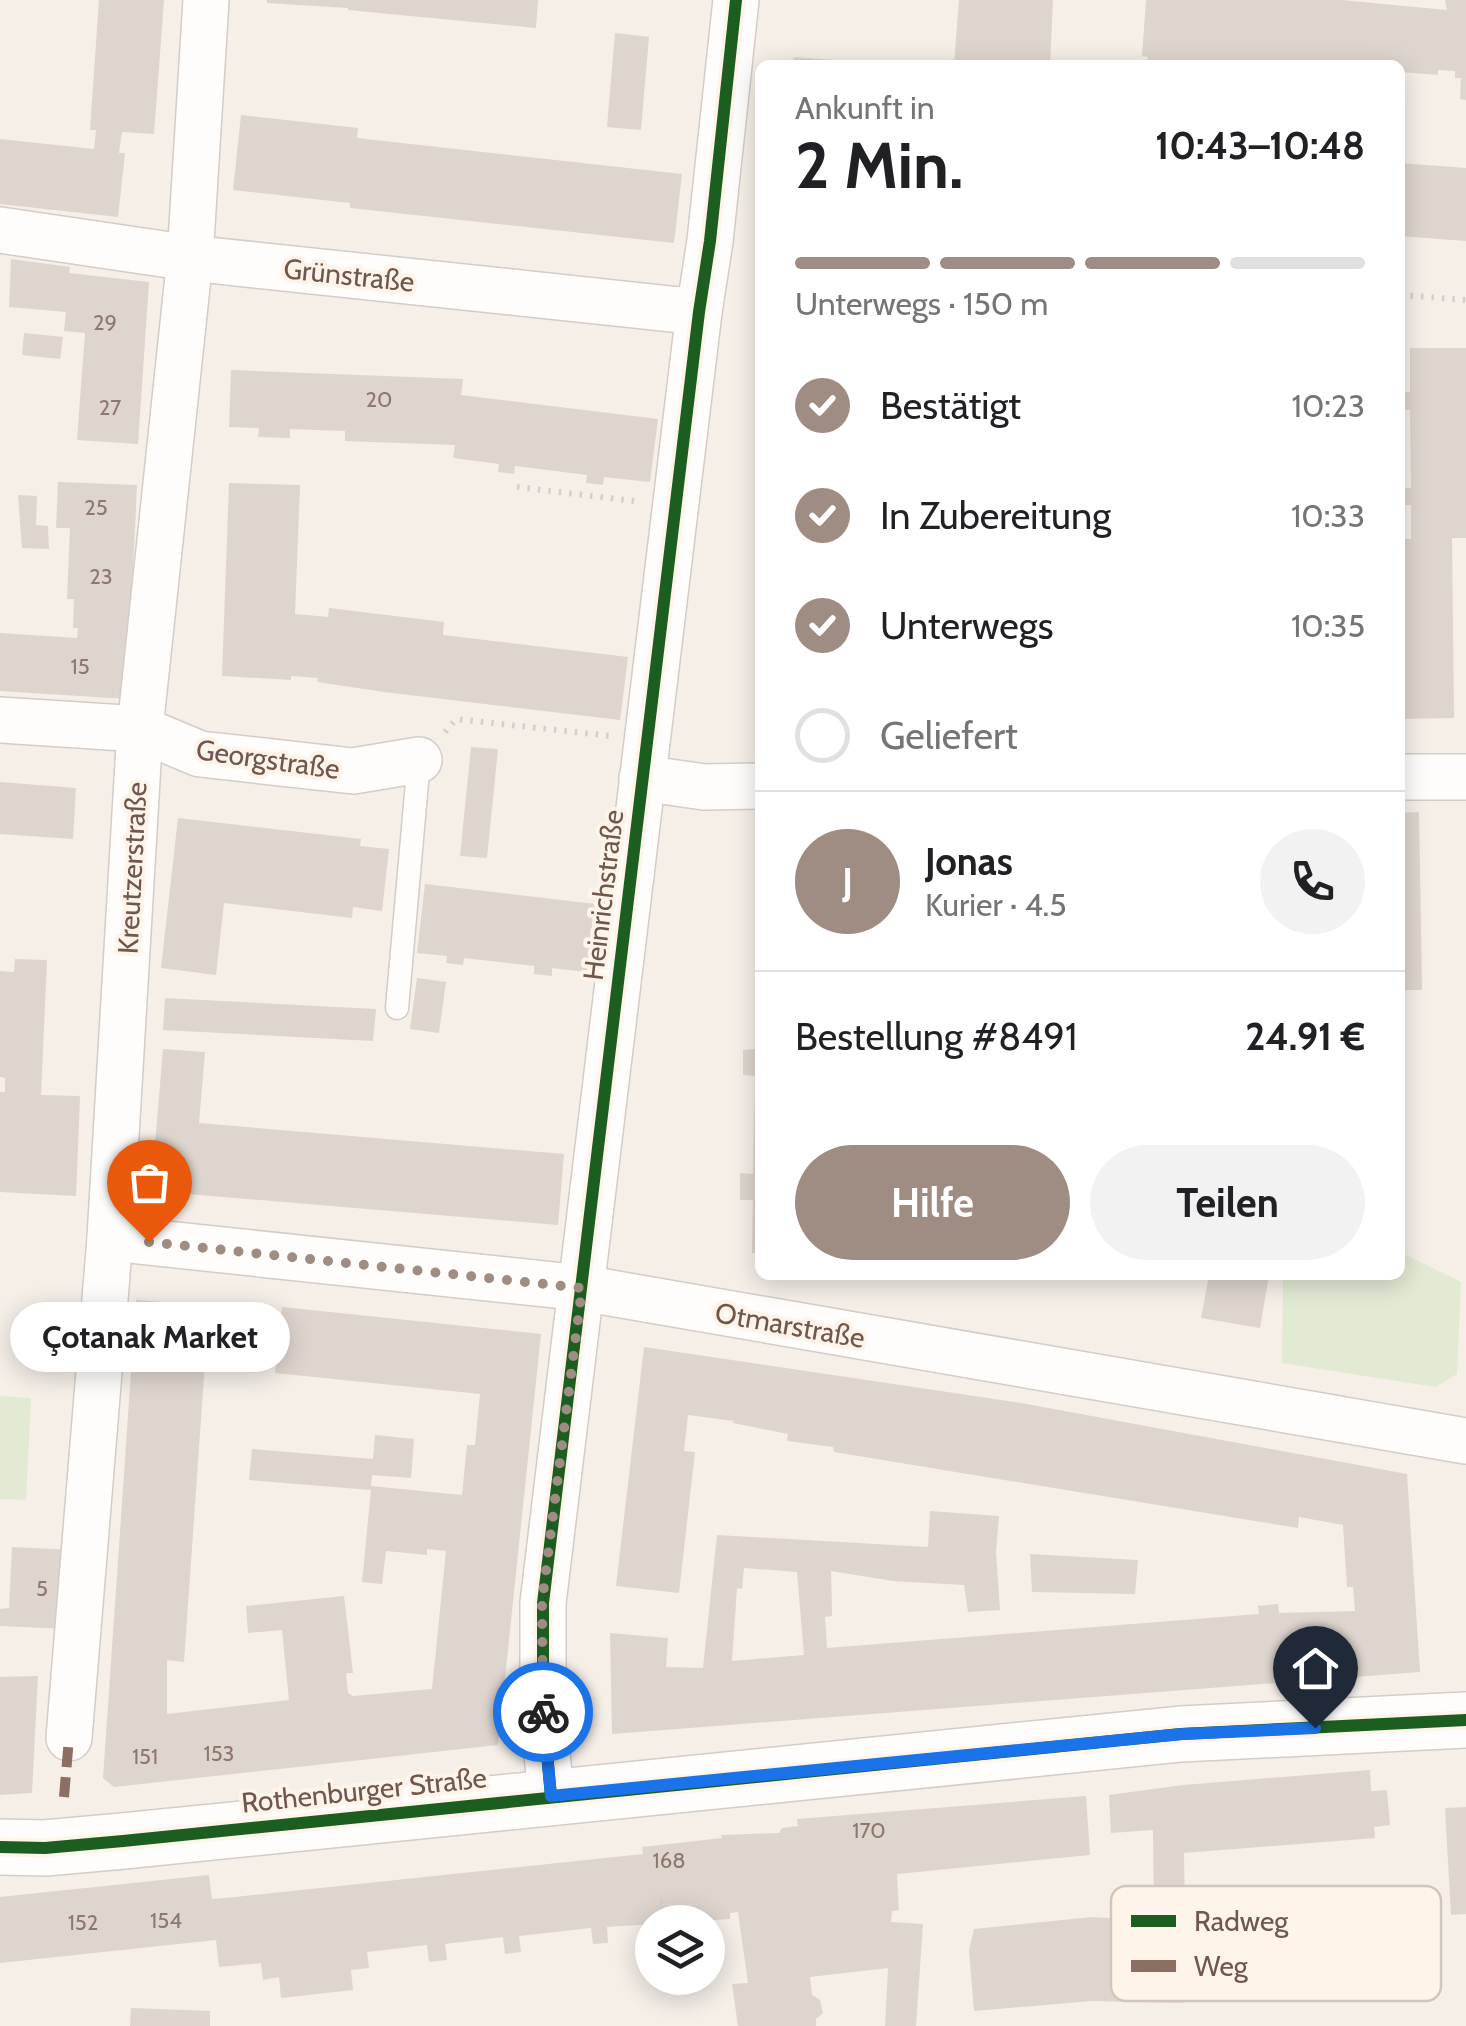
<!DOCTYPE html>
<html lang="de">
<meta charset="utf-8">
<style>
body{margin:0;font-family:Cabin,sans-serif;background:#f2f2f2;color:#202124;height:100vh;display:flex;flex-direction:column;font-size:38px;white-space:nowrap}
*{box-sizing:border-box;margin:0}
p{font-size:32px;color:#757577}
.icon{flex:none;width:55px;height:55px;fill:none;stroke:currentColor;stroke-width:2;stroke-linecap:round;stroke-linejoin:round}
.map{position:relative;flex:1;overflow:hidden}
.side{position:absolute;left:755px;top:60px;width:650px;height:1220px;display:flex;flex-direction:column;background:#fff;border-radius:15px;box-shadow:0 5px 25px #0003}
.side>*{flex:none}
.controls{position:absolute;left:635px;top:1905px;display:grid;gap:20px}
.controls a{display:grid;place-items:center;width:90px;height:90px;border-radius:50%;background:#fff;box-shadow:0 5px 25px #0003;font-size:50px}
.pin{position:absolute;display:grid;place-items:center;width:85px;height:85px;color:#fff;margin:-102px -42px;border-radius:50% 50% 50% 0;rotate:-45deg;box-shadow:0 0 10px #0007}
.pin .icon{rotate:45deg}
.courier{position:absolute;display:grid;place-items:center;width:100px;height:100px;margin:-50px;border:8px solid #1a73e8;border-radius:50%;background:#fff;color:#222;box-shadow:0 2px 12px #0007}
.bubble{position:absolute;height:70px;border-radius:35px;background:#fff;box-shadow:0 5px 25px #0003;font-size:32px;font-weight:700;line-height:70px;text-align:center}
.summary em{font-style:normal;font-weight:700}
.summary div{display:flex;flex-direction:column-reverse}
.summary{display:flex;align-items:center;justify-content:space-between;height:170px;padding:0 40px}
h1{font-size:65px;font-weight:700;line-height:75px}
.bar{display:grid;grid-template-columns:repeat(4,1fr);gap:15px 10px;align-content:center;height:120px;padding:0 40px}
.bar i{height:12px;border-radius:8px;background:#e0e0e0}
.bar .on{background:#9f8c82}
.bar p{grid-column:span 4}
.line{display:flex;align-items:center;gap:25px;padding:0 40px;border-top:2px solid #e0e0e0}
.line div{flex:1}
.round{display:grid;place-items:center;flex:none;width:105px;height:105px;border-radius:52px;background:#f2f2f2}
ol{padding:0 40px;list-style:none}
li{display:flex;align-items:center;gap:30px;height:110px}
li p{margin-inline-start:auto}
li .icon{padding:10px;border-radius:50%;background:#9f8c82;color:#fff;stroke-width:4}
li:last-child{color:#757577}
li i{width:55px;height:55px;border:5px solid #e0e0e0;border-radius:50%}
.cta{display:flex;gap:20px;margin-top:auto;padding:20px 40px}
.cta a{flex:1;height:115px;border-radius:60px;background:#9f8c82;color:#fff;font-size:40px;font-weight:700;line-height:115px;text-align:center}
.cta a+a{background:#f2f2f2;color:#202124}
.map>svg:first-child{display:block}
.green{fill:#e2ead4}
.building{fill:#ded5ce;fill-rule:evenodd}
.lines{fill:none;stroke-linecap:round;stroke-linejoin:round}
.service-casing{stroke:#d4ccc6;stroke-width:25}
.minor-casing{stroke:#d4ccc6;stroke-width:48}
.secondary-casing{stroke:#d4ccc5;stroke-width:58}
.path{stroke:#d6ceca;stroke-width:6;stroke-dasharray:2.5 8;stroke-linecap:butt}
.service{stroke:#fefdfc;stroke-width:22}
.minor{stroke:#fefdfc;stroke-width:45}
.secondary{stroke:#fefdfc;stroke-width:55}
.quiet{stroke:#8d6e63;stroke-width:10;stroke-dasharray:20 10;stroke-linecap:butt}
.cycleway-casing{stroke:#fef4e9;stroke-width:19}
.cycleway{stroke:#1b5e20;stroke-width:12}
.done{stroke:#9f8c82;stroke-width:10;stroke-dasharray:0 18}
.route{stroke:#1a73e8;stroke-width:12}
.labels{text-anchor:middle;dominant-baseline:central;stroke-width:8;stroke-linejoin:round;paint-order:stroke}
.number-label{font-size:22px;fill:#8e786e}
.street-label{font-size:28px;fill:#70564b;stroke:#fef4e9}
.key{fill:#fef4e9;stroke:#d3c5ba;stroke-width:2.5}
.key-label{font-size:28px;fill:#70564b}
</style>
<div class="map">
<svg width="1466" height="2026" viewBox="0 0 1466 2026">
<rect width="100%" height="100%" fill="#f5efe8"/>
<g class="green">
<polygon points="1400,1252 1461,1282 1457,1374 1435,1387 1282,1363 1283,1275 1400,1275"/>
<polygon points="0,1396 31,1398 26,1500 0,1499"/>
</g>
<g class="building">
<polygon points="99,0 164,0 154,134 122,132 119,153 125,153 118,217 0,204 0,139 94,149 96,130 90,130"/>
<polygon points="267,0 538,0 536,28 348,10 348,8 267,3"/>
<polygon points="959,0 1053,0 1050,65 954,65"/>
<polygon points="1146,0 1341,0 1447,10 1445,0 1466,0 1466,100 1460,99 1461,78 1455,78 1455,71 1438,70 1438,75 1400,72 1400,65 1147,65 1148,57 1142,56"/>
<polygon points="615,33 649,37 641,130 607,127"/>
<polygon points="794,57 859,62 859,65 793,65"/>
<polygon points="241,115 358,128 357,138 682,174 674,243 350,208 350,203 233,190"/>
<polygon points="1400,163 1466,168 1466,241 1400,236"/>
<polygon points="11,259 70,267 69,273 149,282 138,444 77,440 85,333 64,331 66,312 9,307"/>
<polygon points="24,333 63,337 60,359 22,355"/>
<polygon points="1410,348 1466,348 1466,538 1452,538 1454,718 1400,719 1400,539 1411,539 1411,505 1401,505 1401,488 1411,488 1410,410 1401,410 1401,392 1410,392"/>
<polygon points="231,370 463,379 461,395 658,419 650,482 604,477 603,485 586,483 587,475 515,466 514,474 498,472 499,464 453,458 455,445 345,441 345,431 290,429 290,438 258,437 259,428 229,427"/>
<polygon points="58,482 137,485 127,699 0,691 0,633 77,638 78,628 73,628 74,599 67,599 70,528 56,528"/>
<polygon points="229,483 300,485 295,614 328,617 329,608 444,622 443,635 628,657 620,720 384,692 317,682 318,678 291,676 291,680 222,676"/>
<polygon points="18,495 37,496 36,525 48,526 49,549 22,548"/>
<polygon points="471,747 498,749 487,858 460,856"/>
<polygon points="0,782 76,788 73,839 0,834"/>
<polygon points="1419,812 1422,990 1400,990 1400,813"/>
<polygon points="178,818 361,839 360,846 389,849 382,911 353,907 352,918 224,903 216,975 161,968"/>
<polygon points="425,884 595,904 587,972 552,968 552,976 534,974 534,966 464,958 463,965 446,963 447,956 417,953"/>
<polygon points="15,959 47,960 41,1095 80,1096 76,1196 0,1192 0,1092 5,1092 5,1078 0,1077 0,971 14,972"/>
<polygon points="417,978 446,982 439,1033 410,1029"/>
<polygon points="757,989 760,989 760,1253 752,1253 753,1200 740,1200 740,1173 753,1174 755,1076 743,1075 743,1050 756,1049"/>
<polygon points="165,998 376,1009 373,1041 163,1030"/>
<polygon points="163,1049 205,1052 199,1123 564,1154 558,1225 151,1191"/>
<polygon points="1209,1275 1269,1276 1260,1328 1201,1318"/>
<polygon points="136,1300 209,1305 184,1662 167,1660 167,1714 289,1700 282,1630 248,1633 246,1606 344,1596 353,1673 346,1673 348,1693 353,1696 432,1689 446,1551 427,1549 427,1555 386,1551 382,1584 362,1582 371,1490 249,1480 252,1449 373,1459 375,1435 414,1439 411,1478 372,1475 371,1486 462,1495 467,1445 475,1445 480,1394 275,1373 282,1307 541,1334 498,1745 114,1787 103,1778"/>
<path d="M 644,1347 L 1021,1403 L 1407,1474 L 1420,1672 L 612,1734 L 610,1633 L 668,1638 L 666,1667 L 703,1668 L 717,1535 L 928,1547 L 930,1511 L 999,1516 L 996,1552 L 1000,1610 L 968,1612 L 964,1585 L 893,1581 L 831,1571 L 832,1616 L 825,1617 L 827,1648 L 1259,1614 L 1258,1606 L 1278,1604 L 1279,1613 L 1355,1611 L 1353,1587 L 1347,1587 L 1343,1525 L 1299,1517 L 1298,1528 L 834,1452 L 833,1447 L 787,1441 L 788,1434 L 733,1423 L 734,1421 L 688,1415 L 684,1451 L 695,1452 L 679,1593 L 616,1586 ZM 744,1568 L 797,1572 L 804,1655 L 732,1661 L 737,1588 L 742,1589 Z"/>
<polygon points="12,1547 73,1550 68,1629 0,1626 0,1609 9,1608"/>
<polygon points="1030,1554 1138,1560 1135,1594 1032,1592"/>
<polygon points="38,1676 32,1793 0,1795 0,1677"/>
<polygon points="1370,1770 1371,1791 1387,1790 1390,1825 1374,1827 1375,1838 1184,1853 1185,1913 1154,1914 1153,1830 1111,1833 1109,1795 1183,1785"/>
<polygon points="1086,1796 1090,1855 897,1874 899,1910 892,1911 891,1922 923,1924 916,2026 885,2026 888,1968 810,1977 812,1995 820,2000 823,2013 816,2019 816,2026 738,2026 732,1984 748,1983 738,1912 730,1913 730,1919 607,1927 608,1943 593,1944 591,1928 519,1936 521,1952 505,1954 503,1937 445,1944 447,1960 429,1962 427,1945 367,1952 369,1968 351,1970 353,1990 281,1998 279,1977 263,1980 261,1963 219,1967 216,1940 0,1963 0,1897 209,1875 212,1899 225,1898 643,1854 642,1847 722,1838 721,1835 779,1833 782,1828 798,1826 797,1819"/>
<polygon points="1466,1807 1466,1914 1451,1915 1445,1808"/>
<polygon points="1092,1917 1273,1928 1272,1962 1186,1959 1184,2003 1092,2001 974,2011 969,1950 974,1929"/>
<polygon points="131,2008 210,2011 210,2026 130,2026"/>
</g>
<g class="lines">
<defs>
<polyline id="service" points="397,1008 419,760"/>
<g id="minor">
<polyline points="0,230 190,258 699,312"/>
<polyline points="0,720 140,729 200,754 353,771 419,760"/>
<polyline points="1400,777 1466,777"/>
<polyline points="642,778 704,787 760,786"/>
<polyline points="110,1238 582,1288 1466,1441"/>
<polyline points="69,1738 110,1238 140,729 190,258 206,0"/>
<polyline points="551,1796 543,1711 543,1603 699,312 710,241 736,0"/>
</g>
<polyline id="secondary" points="0,1847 45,1848 123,1841 1181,1734 1466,1720"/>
</defs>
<use href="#service" class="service-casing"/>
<use href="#minor" class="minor-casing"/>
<use href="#secondary" class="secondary-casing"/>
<g class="path">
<polyline points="1400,295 1466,300"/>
<polyline points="517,487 634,501"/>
<polyline points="445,732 456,719 611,736"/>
<polyline points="660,1901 668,1900"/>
</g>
<use href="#service" class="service"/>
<use href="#minor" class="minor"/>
<use href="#secondary" class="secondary"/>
<polyline class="quiet" points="64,1797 69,1738"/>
<defs>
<g id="cycleway">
<polyline points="551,1796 543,1711 543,1603 699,312 710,241 736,0"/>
<polyline points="0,1847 45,1848 123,1841 1181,1734 1466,1720"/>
</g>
</defs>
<use href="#cycleway" class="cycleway-casing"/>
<use href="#cycleway" class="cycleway"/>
</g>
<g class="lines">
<polyline class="done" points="149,1242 582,1288 542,1602 543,1712"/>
<polyline class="route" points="543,1712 551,1796 1182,1734 1315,1728"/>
</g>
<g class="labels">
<g class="number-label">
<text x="105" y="322">29</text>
<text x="379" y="399">20</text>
<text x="110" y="407">27</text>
<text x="96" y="507">25</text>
<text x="101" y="576">23</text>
<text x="80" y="666">15</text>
<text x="42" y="1588">5</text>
<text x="219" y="1753">153</text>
<text x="145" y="1756">151</text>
<text x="869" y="1830">170</text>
<text x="669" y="1860">168</text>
<text x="166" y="1920">154</text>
<text x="83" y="1922">152</text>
</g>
<g class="street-label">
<text transform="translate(349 275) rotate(6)">Grünstraße</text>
<text transform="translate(268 759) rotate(8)">Georgstraße</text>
<text transform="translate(132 868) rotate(-87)">Kreutzerstraße</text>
<text transform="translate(603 895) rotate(-83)">Heinrichstraße</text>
<text transform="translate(790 1325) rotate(10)">Otmarstraße</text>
<text transform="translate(364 1790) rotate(-6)">Rothenburger Straße</text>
</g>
</g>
<rect x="1111" y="1886" width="330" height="115" rx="15" class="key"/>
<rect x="1131" y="1915" width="45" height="12" fill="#1b5e20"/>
<rect x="1131" y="1960" width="45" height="12" fill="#8d6e63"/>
<g class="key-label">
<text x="1194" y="1931">Radweg</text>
<text x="1194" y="1976">Weg</text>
</g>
</svg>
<div class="controls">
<a><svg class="icon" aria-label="layers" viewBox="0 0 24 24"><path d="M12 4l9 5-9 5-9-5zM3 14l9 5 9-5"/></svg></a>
</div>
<div class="pin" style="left:149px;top:1242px;background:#ea580c"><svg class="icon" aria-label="bag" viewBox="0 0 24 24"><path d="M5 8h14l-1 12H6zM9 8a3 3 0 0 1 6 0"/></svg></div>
<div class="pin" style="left:1315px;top:1728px;background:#1f2937"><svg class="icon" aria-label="home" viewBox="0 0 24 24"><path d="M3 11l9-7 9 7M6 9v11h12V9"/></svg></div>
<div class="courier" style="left:543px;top:1712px"><svg class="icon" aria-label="bike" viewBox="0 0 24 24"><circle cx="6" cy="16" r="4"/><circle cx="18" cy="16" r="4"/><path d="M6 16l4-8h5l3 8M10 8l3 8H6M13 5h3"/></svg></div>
<div class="bubble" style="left:10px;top:1302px;width:280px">Çotanak Market</div>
<section class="side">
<div class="summary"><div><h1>2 Min.</h1><p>Ankunft in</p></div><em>10:43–10:48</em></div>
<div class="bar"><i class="on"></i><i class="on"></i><i class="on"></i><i></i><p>Unterwegs · 150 m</p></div>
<ol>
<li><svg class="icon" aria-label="check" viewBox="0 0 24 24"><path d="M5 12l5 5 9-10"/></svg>Bestätigt<p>10:23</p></li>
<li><svg class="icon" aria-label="check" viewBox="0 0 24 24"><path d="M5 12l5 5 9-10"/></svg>In Zubereitung<p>10:33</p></li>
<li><svg class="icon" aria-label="check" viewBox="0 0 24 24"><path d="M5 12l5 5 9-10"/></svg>Unterwegs<p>10:35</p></li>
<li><i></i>Geliefert</li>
</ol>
<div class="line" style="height:180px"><b class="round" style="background:#9f8c82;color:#fff">J</b><div><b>Jonas</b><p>Kurier · 4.5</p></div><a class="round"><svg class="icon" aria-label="phone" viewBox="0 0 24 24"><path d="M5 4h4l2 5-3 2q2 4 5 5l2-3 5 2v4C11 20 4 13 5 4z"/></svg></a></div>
<div class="line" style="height:130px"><div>Bestellung #8491</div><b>24.91 €</b></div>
<div class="cta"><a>Hilfe</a><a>Teilen</a></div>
</section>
</div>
